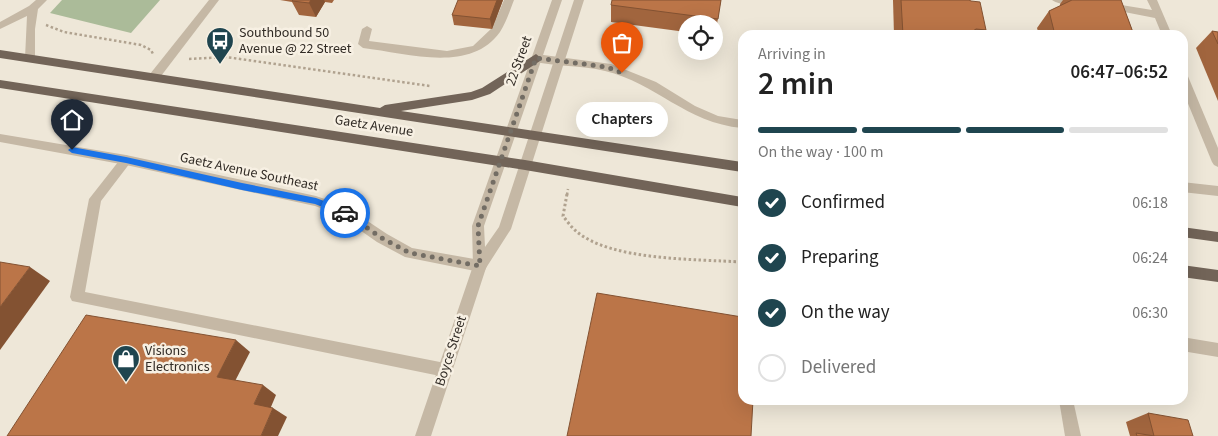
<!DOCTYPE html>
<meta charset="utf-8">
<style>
body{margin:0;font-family:"Source Sans 3",sans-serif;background:#f6f6f6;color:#222;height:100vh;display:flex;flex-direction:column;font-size:19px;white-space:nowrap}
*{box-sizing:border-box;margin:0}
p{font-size:16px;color:#767676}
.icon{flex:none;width:28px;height:28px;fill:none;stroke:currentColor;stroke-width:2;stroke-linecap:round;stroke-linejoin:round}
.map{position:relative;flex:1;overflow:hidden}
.side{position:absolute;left:738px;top:30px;width:450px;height:375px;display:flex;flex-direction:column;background:#fff;border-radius:15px;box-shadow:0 5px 20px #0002}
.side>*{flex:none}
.tools{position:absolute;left:678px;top:15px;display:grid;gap:10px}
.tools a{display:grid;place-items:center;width:45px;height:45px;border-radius:50%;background:#fff;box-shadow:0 5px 20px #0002;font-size:25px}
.pin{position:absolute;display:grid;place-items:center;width:42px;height:42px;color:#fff;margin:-51px -21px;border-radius:50% 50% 50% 0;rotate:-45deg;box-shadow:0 0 5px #0007}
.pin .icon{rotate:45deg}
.courier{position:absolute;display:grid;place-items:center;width:50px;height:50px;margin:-25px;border:4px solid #1a73e8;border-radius:50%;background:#fff;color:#222;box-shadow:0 1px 6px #0007}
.bubble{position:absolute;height:35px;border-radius:18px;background:#fff;box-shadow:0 5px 20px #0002;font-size:16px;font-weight:600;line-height:35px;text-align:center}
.summary em{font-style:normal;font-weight:600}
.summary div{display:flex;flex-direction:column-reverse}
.summary{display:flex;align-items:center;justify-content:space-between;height:85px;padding:0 20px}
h1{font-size:32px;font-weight:600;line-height:38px}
.bar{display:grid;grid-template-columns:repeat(4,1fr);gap:8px 5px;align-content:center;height:60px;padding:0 20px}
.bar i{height:6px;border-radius:4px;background:#e0e0e0}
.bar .active{background:#1f454f}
.bar p{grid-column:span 4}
ol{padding:0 20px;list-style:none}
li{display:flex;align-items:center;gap:15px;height:55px}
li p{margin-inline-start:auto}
li .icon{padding:5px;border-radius:50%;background:#1f454f;color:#fff;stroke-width:4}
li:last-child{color:#767676}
li i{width:28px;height:28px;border:2px solid #e0e0e0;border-radius:50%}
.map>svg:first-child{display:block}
.green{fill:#abbb99}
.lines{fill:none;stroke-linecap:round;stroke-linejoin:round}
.path-far1{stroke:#b0a28f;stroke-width:2.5;stroke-dasharray:2.5 2.5;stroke-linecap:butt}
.path{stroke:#b0a28f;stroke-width:3;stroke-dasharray:2.5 2.5;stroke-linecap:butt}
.service{fill:#c5b8a5;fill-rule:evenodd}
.minor{fill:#c5b8a5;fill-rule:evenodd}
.tertiary{fill:#c5b8a5;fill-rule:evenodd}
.primary{fill:#726458;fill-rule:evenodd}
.wall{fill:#a1653e}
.shaded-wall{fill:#835232}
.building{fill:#bb7548;stroke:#835232}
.route{fill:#1a73e8}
.done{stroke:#736d64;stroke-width:5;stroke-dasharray:0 9}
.labels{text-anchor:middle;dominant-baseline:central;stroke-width:5;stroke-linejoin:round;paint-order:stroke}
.poi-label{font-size:14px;fill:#312b25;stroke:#f7f0e3;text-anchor:start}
.street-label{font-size:14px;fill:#312b25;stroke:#f7f0e3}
</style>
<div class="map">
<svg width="1218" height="436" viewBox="0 0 1218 436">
<rect width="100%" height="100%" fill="#eee7d8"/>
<polygon class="green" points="62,0 160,0 131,33 50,13"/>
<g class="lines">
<g class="path-far1">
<polyline points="46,25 64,32 141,45 151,50 153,54"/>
<polyline points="189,59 226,57 430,86"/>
<polyline points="567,195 568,189"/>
</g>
<path class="path" d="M 567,194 L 563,216 C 567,221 571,227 576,231 C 610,261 697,259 742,262"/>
<g class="service">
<polygon points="36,0 47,0 38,9 35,29 35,58 30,62 25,58 27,16 0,29 0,22 29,6"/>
<polygon points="209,0 219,0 158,80 150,80 149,77 150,74"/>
<path d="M 504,0 L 514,0 C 510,10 506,23 500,32 C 470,74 406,53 363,48 L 358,44 L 362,29 L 367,26 L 372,29 L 369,41 L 447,51 L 473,46 L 492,28 Z"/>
<path d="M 1052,0 L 1083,0 L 1084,2 C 1078,7 1058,5 1052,0 Z"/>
<polygon points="1147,0 1157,0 1172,35 1162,35 1155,18 1109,9 1104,6 1109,3 1152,10"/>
<polygon points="1182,70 1187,74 1218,148 1218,167 1214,165 1212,162 1182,89"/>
<polygon points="126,155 130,157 132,160 130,163 101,201 85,292 445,363 450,365 452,370 450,375 445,377 72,301 70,297 89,199 122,157"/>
<polygon points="1182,337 1218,343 1218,357 1182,351"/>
<polygon points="1059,400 1073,400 1081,436 1065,436"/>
</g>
<g class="minor">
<path d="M 536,54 L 611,64 L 656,82 L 695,106 L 718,116 L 742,120 L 742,128 C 686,123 656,83 605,71 C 581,65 556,67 532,61 L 531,58 Z"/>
<polygon points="0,134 126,155 316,196 345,206 387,234 412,248 480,260 485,262 487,266 485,270 480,272 405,257 377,242 337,214 315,206 126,165 0,142"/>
<polygon points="1182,182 1218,186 1218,196 1182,192"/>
</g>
<polygon class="tertiary" points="552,0 562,0 484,226 485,247 499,227 574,0 584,0 511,229 486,268 431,436 415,436 473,266 472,226"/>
<g class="primary">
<polygon points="0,50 380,108 385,105 471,92 482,88 536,54 541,58 540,61 490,94 472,100 401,111 742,162 742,172 0,58"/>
<polygon points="0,80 525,160 742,197 742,207 525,170 0,88"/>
<polygon points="1182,227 1218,232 1218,242 1182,237"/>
<polygon points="1182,265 1218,270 1218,282 1182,277"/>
</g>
</g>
<g class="wall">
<polygon points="280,0 334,0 332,3 325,2 316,17 299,15 292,2"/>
<polygon points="503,0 492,29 454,25 452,15"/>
<polygon points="721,0 715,36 714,35 714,24 686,24 686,32 611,22 611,5"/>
<polygon points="893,0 969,0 971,1 986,30 983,35 894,35"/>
<polygon points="1063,0 1121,0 1134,35 1039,35 1037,28 1049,11 1060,6 1060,4"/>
<polygon points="1212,31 1218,32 1218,101 1196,48"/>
<polygon points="1148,413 1193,436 1129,436 1130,436 1126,422"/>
</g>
<g class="shaded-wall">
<polygon points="311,0 324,0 325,2 316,17 309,3"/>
<polygon points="497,0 503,0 492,29 490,19"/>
<polygon points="976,29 973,35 967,35"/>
<polygon points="30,267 50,281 0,350 0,307"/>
<polygon points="236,340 250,352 232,387 217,377"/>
<polygon points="263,385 276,395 268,414 254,404"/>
<polygon points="273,408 287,417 278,436 261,436"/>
</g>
<g class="building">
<polygon points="293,0 311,0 309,3 292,1"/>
<polygon points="458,0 497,0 490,19 452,15"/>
<polygon points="612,0 721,0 718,19 611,5"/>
<polygon points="901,0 969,0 971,1 980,2 986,30 976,29 967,35 903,35"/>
<polygon points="1072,0 1121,0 1134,35 1055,35 1049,11"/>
<polygon points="1212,31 1218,32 1218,44"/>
<polygon points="0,262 30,267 0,307"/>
<polygon points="597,293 742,317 742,400 753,400 751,436 567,436"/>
<polygon points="86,315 236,340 217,377 263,385 254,404 273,408 261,436 7,436"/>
<polygon points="1148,413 1188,420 1193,436 1137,436 1136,433 1154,436"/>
</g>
<polygon class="route" points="72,147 126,157 242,183 316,198 348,210 349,213 345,216 315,204 242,190 126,163 72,153 68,150"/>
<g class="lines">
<polyline class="done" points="345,213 382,238 410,253 480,266 478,226 536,58 607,67 622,73"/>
</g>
<defs>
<symbol id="bus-pin" viewBox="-11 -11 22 30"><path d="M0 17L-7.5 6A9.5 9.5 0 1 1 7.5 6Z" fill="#1f454f" stroke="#f7f0e3"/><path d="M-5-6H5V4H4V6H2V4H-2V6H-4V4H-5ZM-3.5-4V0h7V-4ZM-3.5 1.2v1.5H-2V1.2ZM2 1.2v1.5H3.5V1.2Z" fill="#fff"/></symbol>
<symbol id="shop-pin" viewBox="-11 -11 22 30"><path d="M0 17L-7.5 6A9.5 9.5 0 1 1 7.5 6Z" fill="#1f454f" stroke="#f7f0e3"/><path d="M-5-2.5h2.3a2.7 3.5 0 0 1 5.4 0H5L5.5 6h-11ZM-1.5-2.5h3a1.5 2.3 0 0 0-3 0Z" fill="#fff"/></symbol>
</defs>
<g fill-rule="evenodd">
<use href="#bus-pin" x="204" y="25" width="32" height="43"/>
<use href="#shop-pin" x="110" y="343" width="32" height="43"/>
</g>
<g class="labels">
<g class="poi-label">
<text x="239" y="33">Southbound 50<tspan x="239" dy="16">Avenue @ 22 Street</tspan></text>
<text x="145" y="351">Visions<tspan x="145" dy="16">Electronics</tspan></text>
</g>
<g class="street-label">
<text transform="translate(519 61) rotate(-70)">22 Street</text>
<text transform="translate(374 126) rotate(9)">Gaetz Avenue</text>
<text transform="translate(249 172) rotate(12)">Gaetz Avenue Southeast</text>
<text transform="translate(451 351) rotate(-72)">Boyce Street</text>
</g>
</g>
</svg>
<div class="tools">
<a><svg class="icon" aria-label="locate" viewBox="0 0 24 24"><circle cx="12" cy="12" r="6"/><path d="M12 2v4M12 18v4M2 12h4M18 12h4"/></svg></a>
</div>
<div class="pin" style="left:622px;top:73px;background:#ea580c"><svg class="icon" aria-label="bag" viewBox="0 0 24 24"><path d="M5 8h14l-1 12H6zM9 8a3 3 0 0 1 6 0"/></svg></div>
<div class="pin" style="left:72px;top:150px;background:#1f2937"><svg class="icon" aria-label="home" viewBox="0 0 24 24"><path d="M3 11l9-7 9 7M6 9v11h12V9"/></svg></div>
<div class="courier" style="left:345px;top:213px"><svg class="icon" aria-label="car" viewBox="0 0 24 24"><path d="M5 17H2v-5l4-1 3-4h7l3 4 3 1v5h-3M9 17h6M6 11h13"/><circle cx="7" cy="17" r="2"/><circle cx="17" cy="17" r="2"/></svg></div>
<div class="bubble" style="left:576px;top:102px;width:92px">Chapters</div>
<section class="side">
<div class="summary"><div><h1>2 min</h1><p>Arriving in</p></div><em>06:47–06:52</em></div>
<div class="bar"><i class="active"></i><i class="active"></i><i class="active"></i><i></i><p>On the way · 100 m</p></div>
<ol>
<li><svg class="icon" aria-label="check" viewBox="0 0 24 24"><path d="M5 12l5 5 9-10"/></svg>Confirmed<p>06:18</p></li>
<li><svg class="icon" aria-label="check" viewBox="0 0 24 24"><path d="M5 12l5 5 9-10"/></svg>Preparing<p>06:24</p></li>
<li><svg class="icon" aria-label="check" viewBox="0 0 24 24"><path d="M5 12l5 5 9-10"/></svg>On the way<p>06:30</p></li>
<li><i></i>Delivered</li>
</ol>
</section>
</div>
